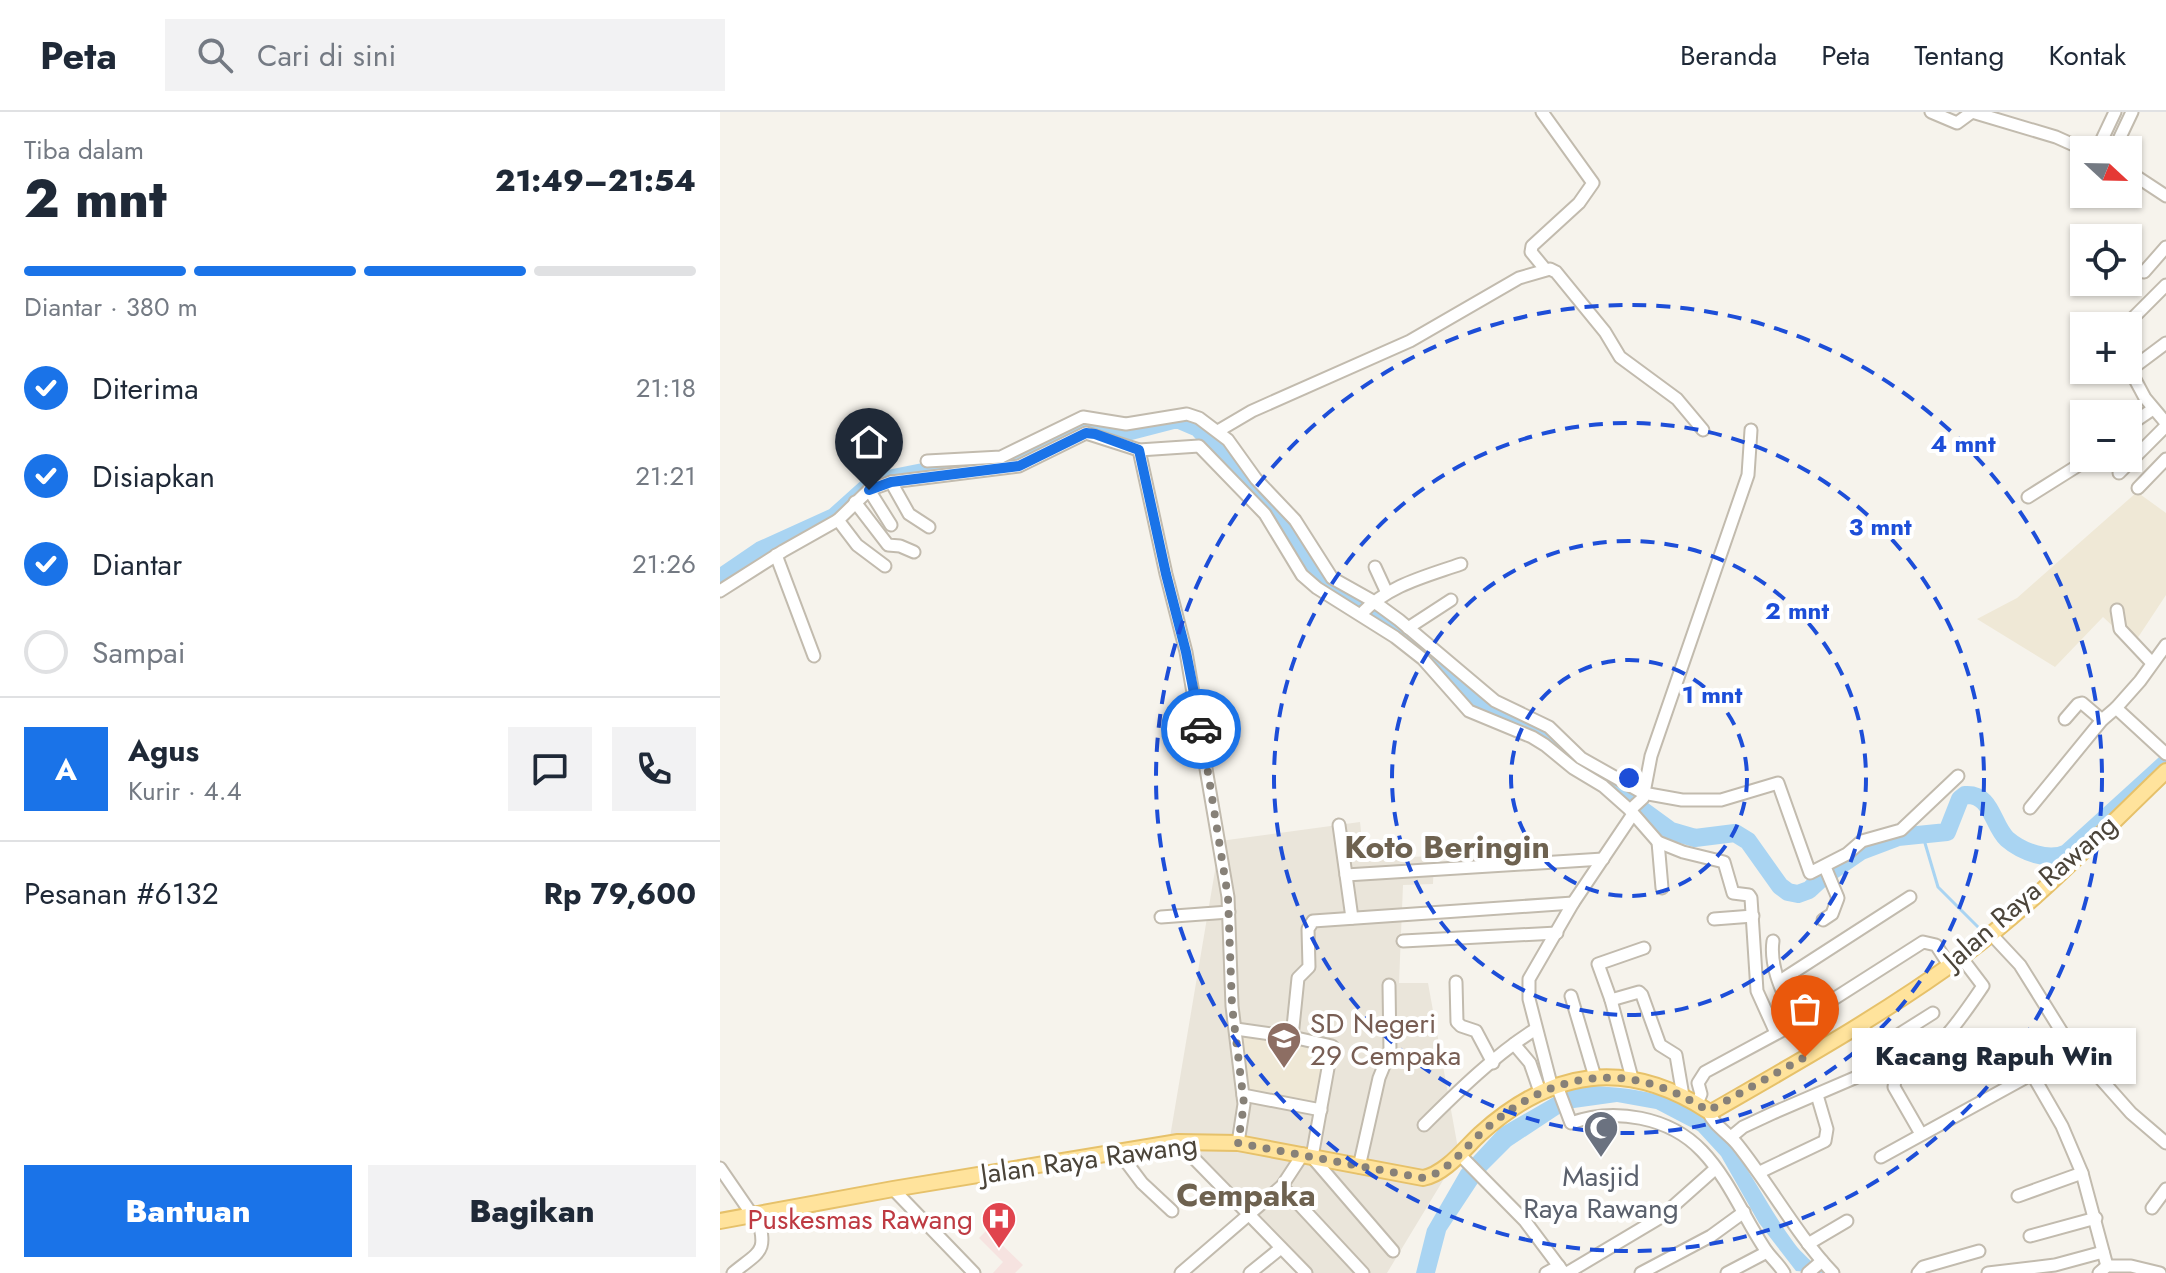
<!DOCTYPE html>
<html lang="id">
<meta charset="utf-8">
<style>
body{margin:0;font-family:Jost,sans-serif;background:#f2f2f3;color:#1f2937;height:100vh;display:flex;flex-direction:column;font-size:30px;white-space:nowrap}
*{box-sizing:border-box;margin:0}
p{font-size:26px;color:#747a83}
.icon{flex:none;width:44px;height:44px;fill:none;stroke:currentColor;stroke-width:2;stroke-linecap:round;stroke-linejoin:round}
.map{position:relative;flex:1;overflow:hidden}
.side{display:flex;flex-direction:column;background:#fff;width:720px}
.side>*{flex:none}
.needle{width:52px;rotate:112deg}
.controls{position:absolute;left:1350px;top:24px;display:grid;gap:16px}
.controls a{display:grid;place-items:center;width:72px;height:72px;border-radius:0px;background:#fff;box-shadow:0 2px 6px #0004;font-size:40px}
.pin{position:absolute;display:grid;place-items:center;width:68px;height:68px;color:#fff;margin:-82px -34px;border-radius:50% 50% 50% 0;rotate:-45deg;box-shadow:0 0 8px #0007}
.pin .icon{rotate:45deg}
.courier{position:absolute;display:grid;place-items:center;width:80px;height:80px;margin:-40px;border:6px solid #1a73e8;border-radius:50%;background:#fff;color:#222;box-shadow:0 2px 10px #0007}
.bubble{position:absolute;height:56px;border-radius:0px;background:#fff;box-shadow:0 2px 6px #0004;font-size:26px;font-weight:800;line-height:56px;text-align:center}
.overview em{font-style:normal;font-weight:800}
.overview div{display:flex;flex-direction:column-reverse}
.overview{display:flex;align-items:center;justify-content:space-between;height:136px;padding:0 24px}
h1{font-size:52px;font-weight:800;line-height:60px}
.bar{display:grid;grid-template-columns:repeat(4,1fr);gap:12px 8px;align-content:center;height:96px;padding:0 24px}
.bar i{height:10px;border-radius:6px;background:#e0e1e3}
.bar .current{background:#1a73e8}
.bar p{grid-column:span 4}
.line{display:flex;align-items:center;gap:20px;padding:0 24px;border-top:2px solid #e0e1e3}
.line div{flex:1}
.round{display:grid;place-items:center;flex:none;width:84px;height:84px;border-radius:0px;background:#f2f2f3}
ol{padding:0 24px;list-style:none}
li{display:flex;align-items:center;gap:24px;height:88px}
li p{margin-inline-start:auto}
li .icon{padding:8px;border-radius:50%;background:#1a73e8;color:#fff;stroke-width:4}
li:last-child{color:#747a83}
li i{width:44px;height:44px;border:4px solid #e0e1e3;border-radius:50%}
.cta{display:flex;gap:16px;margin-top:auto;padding:16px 24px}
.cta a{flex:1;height:92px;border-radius:0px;background:#1a73e8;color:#fff;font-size:32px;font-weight:800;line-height:92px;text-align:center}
.cta a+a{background:#f2f2f3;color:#1f2937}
header{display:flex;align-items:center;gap:48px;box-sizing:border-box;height:112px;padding:0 40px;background:#fff;border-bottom:2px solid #e0e1e3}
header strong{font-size:38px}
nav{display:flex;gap:44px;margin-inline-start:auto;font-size:28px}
.search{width:560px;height:72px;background:#f2f2f3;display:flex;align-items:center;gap:20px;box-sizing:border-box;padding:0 28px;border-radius:0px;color:#747a83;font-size:30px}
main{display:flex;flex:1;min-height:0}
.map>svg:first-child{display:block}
.residential{fill:#eae5da}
.education{fill:#efe8d6}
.medical{fill:#f6e3e0}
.water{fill:#a9d4f2}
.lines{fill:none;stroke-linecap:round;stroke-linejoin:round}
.stream{stroke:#a9d4f2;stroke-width:3}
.river{stroke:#a9d4f2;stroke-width:18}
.minor-casing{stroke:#c2bbae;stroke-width:15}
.major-casing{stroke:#e6c16a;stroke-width:18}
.minor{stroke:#fff;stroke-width:11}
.major{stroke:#ffe39c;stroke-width:14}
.done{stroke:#878178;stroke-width:8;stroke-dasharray:0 14.4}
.route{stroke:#1a73e8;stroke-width:10}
.ring{fill:none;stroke:#1d4ed8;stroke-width:4;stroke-dasharray:14 10}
.labels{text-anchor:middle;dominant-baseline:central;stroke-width:8;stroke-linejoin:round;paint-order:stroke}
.street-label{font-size:28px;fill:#4b4439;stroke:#fff}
.education-label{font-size:28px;fill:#785e54;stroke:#fff;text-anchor:start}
.worship-label{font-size:28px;fill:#5b616d;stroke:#fff}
.health-label{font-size:28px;fill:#be3a42;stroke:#fff;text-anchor:end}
.quarter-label{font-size:32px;font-weight:bold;fill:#6e6250;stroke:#fff}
.centre{fill:#1d4ed8;stroke:#fff;stroke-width:4}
.ring-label{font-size:24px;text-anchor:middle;font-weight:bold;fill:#1d4ed8;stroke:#fff;stroke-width:8;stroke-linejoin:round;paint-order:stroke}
</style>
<header>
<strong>Peta</strong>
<div class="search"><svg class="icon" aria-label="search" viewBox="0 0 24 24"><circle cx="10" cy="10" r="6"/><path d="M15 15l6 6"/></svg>Cari di sini</div>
<nav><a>Beranda</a><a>Peta</a><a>Tentang</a><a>Kontak</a></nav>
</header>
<main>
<section class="side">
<div class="overview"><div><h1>2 mnt</h1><p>Tiba dalam</p></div><em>21:49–21:54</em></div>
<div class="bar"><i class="current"></i><i class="current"></i><i class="current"></i><i></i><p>Diantar · 380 m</p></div>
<ol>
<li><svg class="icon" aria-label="check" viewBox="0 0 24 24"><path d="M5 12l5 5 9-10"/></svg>Diterima<p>21:18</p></li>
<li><svg class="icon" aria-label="check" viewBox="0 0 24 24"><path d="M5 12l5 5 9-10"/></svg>Disiapkan<p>21:21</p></li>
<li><svg class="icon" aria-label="check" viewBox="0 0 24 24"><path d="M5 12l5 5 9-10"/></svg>Diantar<p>21:26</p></li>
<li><i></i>Sampai</li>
</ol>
<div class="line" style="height:144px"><b class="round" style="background:#1a73e8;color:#fff">A</b><div><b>Agus</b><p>Kurir · 4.4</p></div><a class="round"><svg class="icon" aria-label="chat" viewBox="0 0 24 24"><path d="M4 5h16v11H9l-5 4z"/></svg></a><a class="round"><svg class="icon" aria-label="phone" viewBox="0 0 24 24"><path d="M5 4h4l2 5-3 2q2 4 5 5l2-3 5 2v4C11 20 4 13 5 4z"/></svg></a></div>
<div class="line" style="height:104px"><div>Pesanan #6132</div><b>Rp 79,600</b></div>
<div class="cta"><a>Bantuan</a><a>Bagikan</a></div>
</section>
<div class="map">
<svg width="1446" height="1161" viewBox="0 0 1446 1161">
<rect width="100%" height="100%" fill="#f6f3ec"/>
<polygon class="residential" points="640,710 644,747 714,744 713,772 683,773 679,871 708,871 739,1042 667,1161 584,1161 566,1140 449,1031 500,729"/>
<g class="education">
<polygon points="1417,380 1446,401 1446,483 1413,533 1383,505 1335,555 1257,507 1297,486"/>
<polygon points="519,921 610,936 599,995 523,981"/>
</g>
<polygon class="medical" points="267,1118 303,1153 295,1161 273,1161 283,1150 259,1126"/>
<path class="water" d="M 862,974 C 907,974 967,981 999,1018 C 1028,1052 1047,1095 1074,1131 C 1082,1142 1094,1151 1104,1161 L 1076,1159 L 1039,1111 L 1001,1044 L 978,1019 L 936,997 L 897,990 L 847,997 L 791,1034 L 765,1060 L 726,1119 L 715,1161 L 696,1161 L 707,1117 L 741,1058 L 780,1016 L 832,986 Z"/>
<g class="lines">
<polyline class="stream" points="1202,721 1218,775 1264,821"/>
<path class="river" d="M 0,466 L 41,438 L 114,405 L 153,370 L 243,352 L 279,353 L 365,315 L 399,322 L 457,307 L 478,316 L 563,407 L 590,457 L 704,537 L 746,584 L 821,617 L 866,657 L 951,719 L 975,726 L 1015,721 L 1028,729 L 1060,774 L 1068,780 L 1078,782 L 1089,778 L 1103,765 L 1141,739 L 1178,725 L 1227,720 L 1240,687 L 1245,683 C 1272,681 1272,713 1287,727 C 1302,740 1329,750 1347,741 L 1446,651"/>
<defs>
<g id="minor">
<polyline points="822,0 873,71 859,91 812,134 811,140 825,157"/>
<polyline points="1211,0 1237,11 1252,0"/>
<polyline points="1252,0 1336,25 1365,38"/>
<polyline points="1377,38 1395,0"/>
<polyline points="1394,38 1412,0"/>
<polyline points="1408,59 1446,84"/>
<polyline points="1424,160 1446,135"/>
<polyline points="1405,214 1446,173"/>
<polyline points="1410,258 1425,286 1446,311"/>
<polyline points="1389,263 1410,258 1446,231"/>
<polyline points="1408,314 1433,297"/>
<polyline points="498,319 532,299 690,229 799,166 830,157 836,160 885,220 900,245 957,287 983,318"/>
<polyline points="419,338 446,462 466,540 508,785 512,894 524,992 518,1031"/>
<polyline points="207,349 281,345 363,305 406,312 467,302 479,306 508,328 536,367 575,408 612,466 653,489 679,508 775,589 829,615 861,646 923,681 962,688 1001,688 1058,671 1090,761 1127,742 1142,729 1181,718 1238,664"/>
<polyline points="1399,361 1446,314"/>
<polyline points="171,370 189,402 209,415"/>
<polyline points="1418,376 1446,347"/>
<polyline points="149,378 171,413"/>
<polyline points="1308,385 1370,346"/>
<polyline points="135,390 168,433 180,434 194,440"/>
<polyline points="118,408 137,433 165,454"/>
<polyline points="56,443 94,544"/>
<polyline points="655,455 667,481"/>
<polyline points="0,479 63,439 118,408 149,378 171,370 299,354 366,321 419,338 479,334 545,402 582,463 597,476 675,525 703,547 749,599 812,625 825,633 853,656 883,674 910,698 938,730 963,740 1004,750 1013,781 1029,783 1031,786 1037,879 1056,921"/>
<polyline points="1397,498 1400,517 1432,551"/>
<path d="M 641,502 C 669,473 704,465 741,452"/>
<polyline points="688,516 731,488"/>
<polyline points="1446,533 1420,569 1396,596 1446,642"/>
<polyline points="1345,607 1358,592 1362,591 1382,608"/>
<polyline points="1310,696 1382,608 1396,596"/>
<polyline points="910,698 923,686 931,644 1028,363 1031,318"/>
<polyline points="619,713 632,806"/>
<polyline points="938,730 942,776"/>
<polyline points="626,763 883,747"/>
<polyline points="441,805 509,800"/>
<polyline points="994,807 1033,804"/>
<polyline points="1103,808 1112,802 1118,786 1105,755"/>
<polyline points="1271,822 1300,853 1348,930 1411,1001 1446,1031"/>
<polyline points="683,829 837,821"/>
<path d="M 1053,829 C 1049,857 1065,885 1076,911"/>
<polyline points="1060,869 1190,785"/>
<polyline points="736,870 737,910 741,914 756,919 773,951"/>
<polyline points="851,884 875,965"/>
<polyline points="891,888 919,880 922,883 940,933 956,943 963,984"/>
<polyline points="1140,912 1176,961 1174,975 1201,1022"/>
<polyline points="516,917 572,925 612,934 592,1045 673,1139"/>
<polyline points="572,925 578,866 589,855 588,817 593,809 853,791"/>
<polyline points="794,932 810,951 820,980"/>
<polyline points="1159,935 1213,901"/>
<path d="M 1176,961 C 1223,934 1233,918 1263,874 L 1241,845"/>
<polyline points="912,966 891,888 878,852 924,836"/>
<path d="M 837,974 L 851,1011 C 894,995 950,1005 982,1039 C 1009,1067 1024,1106 1045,1137 C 1051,1146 1059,1152 1064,1161"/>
<polyline points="832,976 809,887 809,867 853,791 913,702"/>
<polyline points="523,983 601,998"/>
<polyline points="977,992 981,982 978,971 985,960 1076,911 1203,830 1216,833 1229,853"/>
<path d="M 988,999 C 993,1013 1008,1021 1017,1032 C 1050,1073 1076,1122 1113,1161"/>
<path d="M 704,1013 C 736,981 778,940 816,917"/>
<polyline points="1011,1025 1023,1015 1053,1001 1153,958"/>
<polyline points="458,1030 586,1161"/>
<polyline points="398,1039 422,1071 452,1099"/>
<polyline points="739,1042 805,1109 844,1161"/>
<polyline points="1161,1045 1312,962 1342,1014 1362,1061 1387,1154"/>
<polyline points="639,1055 659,966 670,939 669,873"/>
<polyline points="0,1056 33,1104"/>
<polyline points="1040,1060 1105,1029 1107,1017 1097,983"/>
<polyline points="562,1074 643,1161"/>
<polyline points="173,1077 254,1161"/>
<polyline points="1298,1084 1362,1061"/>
<polyline points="1432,1096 1446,1077"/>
<polyline points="1310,1124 1376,1106"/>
<polyline points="1088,1132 1127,1109"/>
<path d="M 13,1161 C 41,1138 48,1141 37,1103"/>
<polyline points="461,1161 562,1074 583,1042"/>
<polyline points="530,1161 561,1136"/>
<polyline points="826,1161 839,1154"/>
<polyline points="847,1161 941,1105 995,1057"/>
<polyline points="921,1161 991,1124 1024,1100"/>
<polyline points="1007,1161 1047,1140"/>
<polyline points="1088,1161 1102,1149"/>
<polyline points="1198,1161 1203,1155 1259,1139"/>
<polyline points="1268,1161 1335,1153 1383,1140"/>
<polyline points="1379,1161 1387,1154 1411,1154 1440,1161"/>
</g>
<path id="major" d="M 0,1109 L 173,1077 L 458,1030 L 518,1031 L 703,1066 C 725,1062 744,1037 760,1022 C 832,957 906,946 988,999 L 993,999 C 1078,950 1164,902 1243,844 C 1316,790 1380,722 1446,659"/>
</defs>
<use href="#minor" class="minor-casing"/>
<use href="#major" class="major-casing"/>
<use href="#minor" class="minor"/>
<use href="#major" class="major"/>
</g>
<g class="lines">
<path class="done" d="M 481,617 L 508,785 L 512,894 L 524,992 L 518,1031 L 703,1066 C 725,1062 744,1037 760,1022 C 831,958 907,946 988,999 L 1085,945"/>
<polyline class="route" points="149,378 171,370 299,354 366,321 375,322 419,338 446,462 466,540 481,617"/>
</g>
<g class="ring">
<circle cx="909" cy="666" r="118"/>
<circle cx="909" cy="666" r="237"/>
<circle cx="909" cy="666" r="355"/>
<circle cx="909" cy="666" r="473"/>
</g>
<defs>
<symbol id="school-pin" viewBox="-11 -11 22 30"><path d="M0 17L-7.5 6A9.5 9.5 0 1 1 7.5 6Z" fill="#8d6e63" stroke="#fff"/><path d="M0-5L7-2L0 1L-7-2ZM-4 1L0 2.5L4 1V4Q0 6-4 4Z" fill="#fff"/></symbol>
<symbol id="mosque-pin" viewBox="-11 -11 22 30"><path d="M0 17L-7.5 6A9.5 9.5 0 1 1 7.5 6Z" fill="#6b7280" stroke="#fff"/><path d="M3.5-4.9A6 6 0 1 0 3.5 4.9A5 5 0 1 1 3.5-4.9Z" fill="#fff"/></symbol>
<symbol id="hospital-pin" viewBox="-11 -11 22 30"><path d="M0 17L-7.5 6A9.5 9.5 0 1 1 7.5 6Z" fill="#e0444e" stroke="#fff"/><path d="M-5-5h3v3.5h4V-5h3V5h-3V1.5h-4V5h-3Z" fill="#fff"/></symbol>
</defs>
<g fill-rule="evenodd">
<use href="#school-pin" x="544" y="907" width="40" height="54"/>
<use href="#mosque-pin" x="861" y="996" width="40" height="54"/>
<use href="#hospital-pin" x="259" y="1087" width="40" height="54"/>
</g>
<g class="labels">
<g class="street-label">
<text transform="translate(1310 780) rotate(-41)">Jalan Raya Rawang</text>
<text transform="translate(369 1047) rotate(-8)">Jalan Raya Rawang</text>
</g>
<g class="education-label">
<text x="590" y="911">SD Negeri<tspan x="590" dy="32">29 Cempaka</tspan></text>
</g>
<g class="worship-label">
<text x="881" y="1064">Masjid<tspan x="881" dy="32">Raya Rawang</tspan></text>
</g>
<g class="health-label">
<text x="253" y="1107">Puskesmas Rawang</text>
</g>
<g class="quarter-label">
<text x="727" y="735">Koto Beringin</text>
<text x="526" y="1083">Cempaka</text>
</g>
</g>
<circle cx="909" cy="666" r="12" class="centre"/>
<g class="ring-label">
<text x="1243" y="340">4 mnt</text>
<text x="1160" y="423">3 mnt</text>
<text x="1077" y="507">2 mnt</text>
<text x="992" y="591">1 mnt</text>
</g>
</svg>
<div class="controls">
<a><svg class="needle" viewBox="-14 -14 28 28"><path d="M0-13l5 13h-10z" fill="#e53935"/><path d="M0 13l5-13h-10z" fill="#747a83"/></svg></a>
<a><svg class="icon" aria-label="locate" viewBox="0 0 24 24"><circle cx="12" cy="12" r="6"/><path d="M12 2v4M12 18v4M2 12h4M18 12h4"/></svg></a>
<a>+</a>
<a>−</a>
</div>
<div class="pin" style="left:1085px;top:945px;background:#ea580c"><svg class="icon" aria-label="bag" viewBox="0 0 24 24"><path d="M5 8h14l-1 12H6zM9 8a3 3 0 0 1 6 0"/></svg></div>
<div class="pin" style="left:149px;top:378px;background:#1f2937"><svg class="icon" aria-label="home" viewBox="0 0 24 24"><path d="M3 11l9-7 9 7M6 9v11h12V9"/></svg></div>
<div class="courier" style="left:481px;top:617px"><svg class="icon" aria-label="car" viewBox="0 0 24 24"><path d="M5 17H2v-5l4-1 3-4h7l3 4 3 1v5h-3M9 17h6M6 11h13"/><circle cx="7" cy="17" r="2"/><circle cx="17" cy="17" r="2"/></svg></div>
<div class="bubble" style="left:1132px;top:916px;width:284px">Kacang Rapuh Win</div>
</div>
</main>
